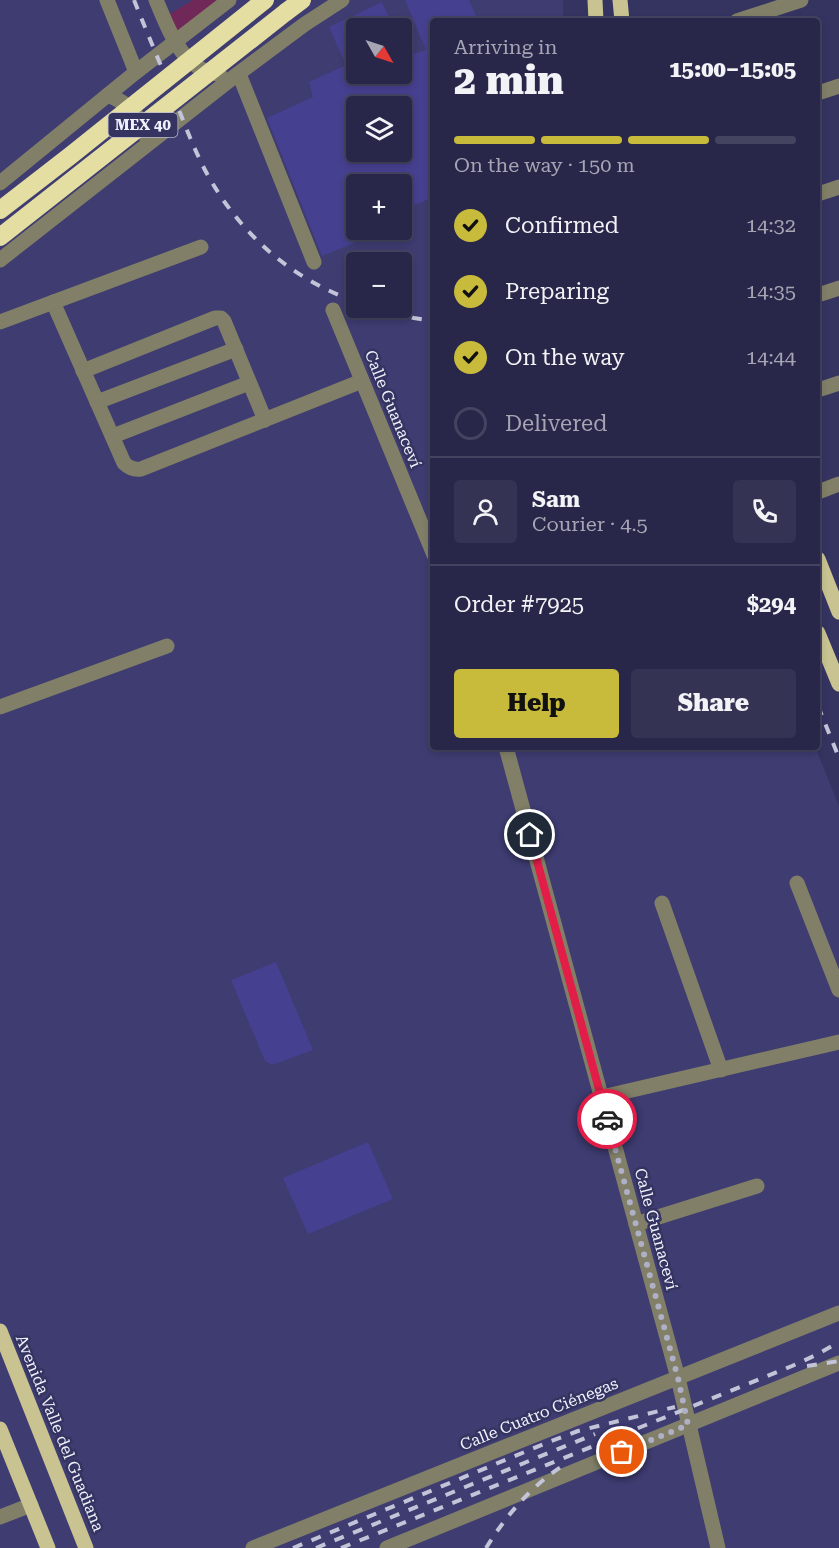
<!DOCTYPE html>
<meta charset="utf-8">
<style>
body{margin:0;font-family:"Roboto Serif",serif;background:#343353;color:#f1f3f6;height:100vh;display:flex;flex-direction:column;font-size:22px;white-space:nowrap}
*{box-sizing:border-box;margin:0}
p{font-size:20px;color:#a5a5b4}
.icon{flex:none;width:33px;height:33px;fill:none;stroke:currentColor;stroke-width:2;stroke-linecap:round;stroke-linejoin:round}
.map{position:relative;flex:1;overflow:hidden}
.sheet{position:absolute;left:430px;top:18px;width:390px;height:732px;display:flex;flex-direction:column;background:#282749;border-radius:6px;box-shadow:0 3px 9px #0003,0 0 0 2px #444461}
.sheet>*{flex:none}
.needle{width:39px;rotate:129deg}
.tools{position:absolute;left:346px;top:18px;display:grid;gap:12px}
.tools a{display:grid;place-items:center;width:66px;height:66px;border-radius:6px;background:#282749;box-shadow:0 3px 9px #0003,0 0 0 2px #444461;font-size:30px}
.pin{position:absolute;display:grid;place-items:center;width:51px;height:51px;color:#fff;margin:-26px;border:3px solid #fff;border-radius:50%;box-shadow:0 2px 6px #0007}
.courier{position:absolute;display:grid;place-items:center;width:60px;height:60px;margin:-30px;border:4px solid #e11d48;border-radius:50%;background:#fff;color:#222;box-shadow:0 2px 8px #0007}
.headline em{font-style:normal;font-weight:800}
.headline div{display:flex;flex-direction:column-reverse}
.headline{display:flex;align-items:center;justify-content:space-between;height:102px;padding:0 24px}
h1{font-size:39px;font-weight:800;line-height:45px}
.bar{display:grid;grid-template-columns:repeat(4,1fr);gap:9px 6px;align-content:center;height:72px;padding:0 24px}
.bar i{height:8px;border-radius:4px;background:#444461}
.bar .selected{background:#c8bb3b}
.bar p{grid-column:span 4}
.line{display:flex;align-items:center;gap:15px;padding:0 24px;border-top:2px solid #444461}
.line div{flex:1}
.round{display:grid;place-items:center;flex:none;width:63px;height:63px;border-radius:6px;background:#343353}
ol{padding:0 24px;list-style:none}
li{display:flex;align-items:center;gap:18px;height:66px}
li p{margin-inline-start:auto}
li .icon{padding:6px;border-radius:50%;background:#c8bb3b;color:#111;stroke-width:4}
li:last-child{color:#a5a5b4}
li i{width:33px;height:33px;border:3px solid #444461;border-radius:50%}
.action{display:flex;gap:12px;margin-top:auto;padding:12px 24px}
.action a{flex:1;height:69px;border-radius:6px;background:#c8bb3b;color:#111;font-size:24px;font-weight:800;line-height:69px;text-align:center}
.action a+a{background:#343353;color:#f1f3f6}
.map>svg:first-child{display:block}
.built{fill:#3e3c71;fill-rule:evenodd}
.green{fill:#702858}
.building{fill:#464090;fill-rule:evenodd}
.lines{fill:none;stroke-linecap:round;stroke-linejoin:round}
.minor{stroke:#817f67;stroke-width:15}
.major{stroke:#c8c391;stroke-width:15}
.highway{stroke:#e4dea2;stroke-width:18}
.rail{stroke:#c3c4d8;stroke-width:4;stroke-dasharray:10 10;stroke-linecap:butt}
.highway-bridge{stroke:#e4dea2;stroke-width:18}
.done{stroke:#afafc6;stroke-width:6;stroke-dasharray:0 10.8}
.route{stroke:#e11d48;stroke-width:8}
.labels{text-anchor:middle;dominant-baseline:central;stroke-width:5;stroke-linejoin:round;paint-order:stroke}
.shield{fill:#353461;stroke:#b8b8ce;stroke-width:1.5}
.shield-label{font-size:15px;font-weight:bold;fill:#f0f1fd}
.street-label{font-size:16px;fill:#f0f1fd;stroke:#353461}
</style>
<div class="map">
<svg width="839" height="1548" viewBox="0 0 839 1548">
<rect width="100%" height="100%" fill="#353461"/>
<path class="built" d="M 0,0 L 563,0 L 563,21 L 434,21 L 434,747 L 815,747 L 839,806 L 839,1548 L 0,1548 ZM 357,28 L 402,28 L 402,74 L 357,74 ZM 357,106 L 402,106 L 402,152 L 357,152 ZM 357,184 L 402,184 L 402,230 L 357,230 ZM 357,262 L 402,262 L 402,308 L 357,308 Z"/>
<polygon class="green" points="193,0 225,0 175,38 168,15"/>
<g class="building">
<path d="M 405,0 L 469,0 L 478,21 L 434,21 L 434,197 L 402,210 L 402,184 L 357,184 L 357,230 L 361,240 L 322,256 L 267,118 L 313,97 L 309,82 L 346,65 L 329,27 L 382,2 L 394,28 L 357,28 L 357,74 L 402,74 L 402,57 L 426,50 ZM 357,106 L 402,106 L 402,152 L 357,152 Z"/>
<polygon points="276,962 313,1050 272,1065 265,1061 231,980"/>
<polygon points="368,1142 393,1199 308,1234 283,1178"/>
</g>
<g class="lines">
<g class="minor">
<polyline points="107,0 136,72"/>
<path d="M 156,0 C 167,25 176,54 201,69 C 207,72 214,73 220,75"/>
<polyline points="737,21 801,0"/>
<polyline points="239,74 314,262"/>
<polyline points="818,93 839,86"/>
<path d="M 108,95 C 129,104 140,114 146,136"/>
<polyline points="0,183 136,72 229,0"/>
<polyline points="818,194 839,187"/>
<polyline points="0,260 231,79 305,24 342,0"/>
<polyline points="818,295 839,288"/>
<path d="M 53,302 L 124,463 C 129,468 134,470 141,469 L 362,381"/>
<polyline points="333,310 434,555"/>
<polyline points="0,322 201,247"/>
<polyline points="83,371 215,318 221,318 224,321 265,420"/>
<polyline points="818,390 839,383"/>
<polyline points="97,402 236,349"/>
<polyline points="113,436 249,383"/>
<polyline points="818,492 839,484"/>
<polyline points="0,707 167,646"/>
<polyline points="506,747 678,1378 718,1548"/>
<polyline points="797,883 839,990"/>
<polyline points="662,903 721,1070"/>
<polyline points="602,1097 839,1042"/>
<polyline points="636,1224 757,1186"/>
<polyline points="0,1517 31,1505"/>
<polyline points="253,1548 839,1313"/>
<polyline points="387,1548 839,1363"/>
</g>
<g class="major">
<polyline points="595,0 596,21"/>
<polyline points="620,0 622,21"/>
<polyline points="818,559 839,612"/>
<polyline points="818,633 839,684"/>
<polyline points="0,1331 86,1548"/>
<polyline points="0,1429 48,1548"/>
</g>
<polyline class="highway" points="286,12 302,0"/>
<g class="rail">
<path d="M 134,0 C 147,33 161,65 174,98 C 184,122 193,147 205,170 C 238,232 290,279 357,302"/>
<polyline points="373,308 414,318 434,321"/>
<polyline points="818,706 839,758"/>
<polyline points="807,1366 839,1361"/>
<polyline points="293,1548 551,1441 578,1431 675,1407"/>
<polyline points="316,1548 595,1434"/>
<polyline points="341,1548 792,1366 816,1355 839,1342"/>
<path d="M 486,1548 C 507,1514 533,1484 567,1463"/>
</g>
<g class="highway-bridge">
<polyline points="0,210 70,156 265,0"/>
<polyline points="0,237 286,12"/>
</g>
</g>
<g class="lines">
<polyline class="done" points="607,1119 678,1378 688,1425 622,1452"/>
<polyline class="route" points="530,835 607,1119"/>
</g>
<g class="labels">
<rect class="shield" x="108.5" y="113" width="69" height="24" rx="4.5"/>
<g class="shield-label">
<text x="143" y="125">MEX 40</text>
</g>
<g class="street-label">
<text transform="translate(393 409) rotate(68)">Calle Guanaceví</text>
<text transform="translate(656 1229) rotate(75)">Calle Guanaceví</text>
<text transform="translate(539 1414) rotate(-22)">Calle Cuatro Ciénegas</text>
<text transform="translate(60 1433) rotate(68)">Avenida Valle del Guadiana</text>
</g>
</g>
</svg>
<div class="tools">
<a><svg class="needle" viewBox="-14 -14 28 28"><path d="M0-13l5 13h-10z" fill="#e53935"/><path d="M0 13l5-13h-10z" fill="#a5a5b4"/></svg></a>
<a><svg class="icon" aria-label="layers" viewBox="0 0 24 24"><path d="M12 4l9 5-9 5-9-5zM3 14l9 5 9-5"/></svg></a>
<a>+</a>
<a>−</a>
</div>
<div class="pin" style="left:622px;top:1452px;background:#ea580c"><svg class="icon" aria-label="bag" viewBox="0 0 24 24"><path d="M5 8h14l-1 12H6zM9 8a3 3 0 0 1 6 0"/></svg></div>
<div class="pin" style="left:530px;top:835px;background:#1f2937"><svg class="icon" aria-label="home" viewBox="0 0 24 24"><path d="M3 11l9-7 9 7M6 9v11h12V9"/></svg></div>
<div class="courier" style="left:607px;top:1119px"><svg class="icon" aria-label="car" viewBox="0 0 24 24"><path d="M5 17H2v-5l4-1 3-4h7l3 4 3 1v5h-3M9 17h6M6 11h13"/><circle cx="7" cy="17" r="2"/><circle cx="17" cy="17" r="2"/></svg></div>
<section class="sheet">
<div class="headline"><div><h1>2 min</h1><p>Arriving in</p></div><em>15:00–15:05</em></div>
<div class="bar"><i class="selected"></i><i class="selected"></i><i class="selected"></i><i></i><p>On the way · 150 m</p></div>
<ol>
<li><svg class="icon" aria-label="check" viewBox="0 0 24 24"><path d="M5 12l5 5 9-10"/></svg>Confirmed<p>14:32</p></li>
<li><svg class="icon" aria-label="check" viewBox="0 0 24 24"><path d="M5 12l5 5 9-10"/></svg>Preparing<p>14:35</p></li>
<li><svg class="icon" aria-label="check" viewBox="0 0 24 24"><path d="M5 12l5 5 9-10"/></svg>On the way<p>14:44</p></li>
<li><i></i>Delivered</li>
</ol>
<div class="line" style="height:108px"><a class="round"><svg class="icon" aria-label="person" viewBox="0 0 24 24"><circle cx="12" cy="8" r="4"/><path d="M4 21q1-7 8-7t8 7"/></svg></a><div><b>Sam</b><p>Courier · 4.5</p></div><a class="round"><svg class="icon" aria-label="phone" viewBox="0 0 24 24"><path d="M5 4h4l2 5-3 2q2 4 5 5l2-3 5 2v4C11 20 4 13 5 4z"/></svg></a></div>
<div class="line" style="height:78px"><div>Order #7925</div><b>$294</b></div>
<div class="action"><a>Help</a><a>Share</a></div>
</section>
</div>
